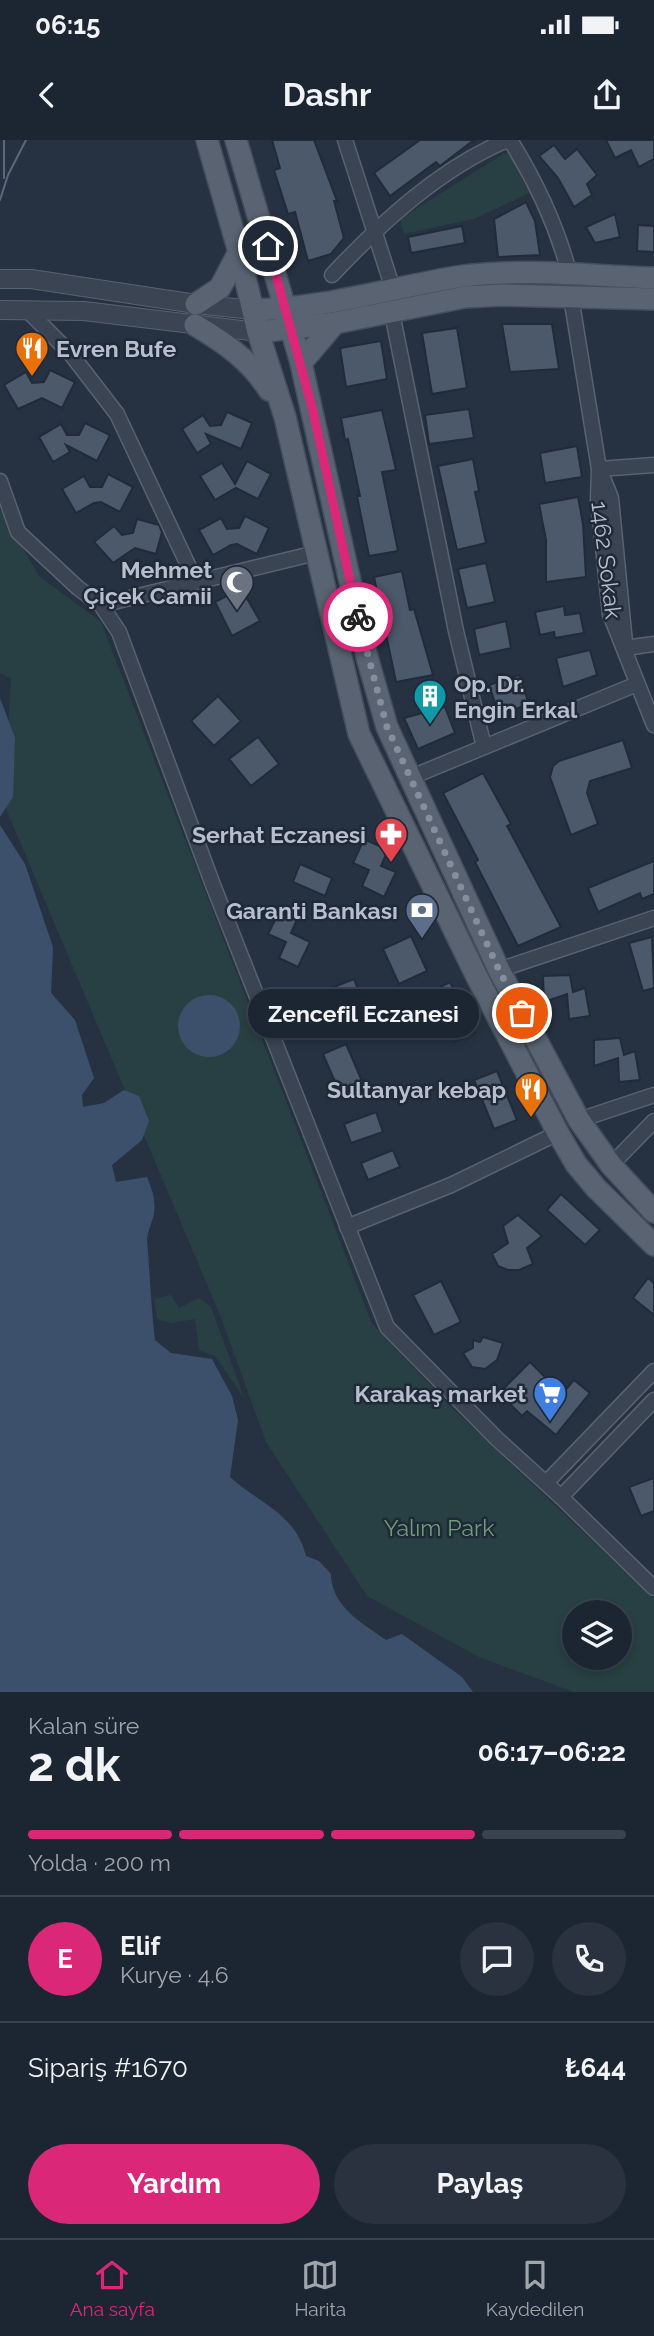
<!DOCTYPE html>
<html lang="tr">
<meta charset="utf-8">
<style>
body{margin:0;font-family:Raleway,sans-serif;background:#29323e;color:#f1f3f6;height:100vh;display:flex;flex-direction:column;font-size:26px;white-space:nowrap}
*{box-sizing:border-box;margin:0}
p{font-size:23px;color:#a0a5ac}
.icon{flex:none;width:38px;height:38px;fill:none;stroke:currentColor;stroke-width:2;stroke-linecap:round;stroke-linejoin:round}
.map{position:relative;height:1552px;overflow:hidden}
.drawer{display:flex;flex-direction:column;background:#1c2632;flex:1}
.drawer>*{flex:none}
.tools{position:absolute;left:562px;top:1460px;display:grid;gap:14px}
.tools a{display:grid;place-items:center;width:70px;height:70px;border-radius:50%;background:#1c2632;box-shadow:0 4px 10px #0003,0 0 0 2px #3a434d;font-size:35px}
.pin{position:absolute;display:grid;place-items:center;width:60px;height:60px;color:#fff;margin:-30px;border:4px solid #fff;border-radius:50%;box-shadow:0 2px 7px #0007}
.courier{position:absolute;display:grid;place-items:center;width:70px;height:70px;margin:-35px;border:5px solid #db2777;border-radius:50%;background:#fff;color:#222;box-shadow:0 2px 9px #0007}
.bubble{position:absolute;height:49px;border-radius:24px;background:#1c2632;box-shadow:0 4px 10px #0003,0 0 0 2px #3a434d;font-size:23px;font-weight:700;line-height:49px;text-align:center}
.head em{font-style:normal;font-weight:700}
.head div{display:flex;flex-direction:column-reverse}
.head{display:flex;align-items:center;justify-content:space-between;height:119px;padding:0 28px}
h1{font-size:46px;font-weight:700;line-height:52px}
.bar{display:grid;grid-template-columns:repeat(4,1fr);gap:10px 7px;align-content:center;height:84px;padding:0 28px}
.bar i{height:9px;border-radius:5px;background:#3a434d}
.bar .on{background:#db2777}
.bar p{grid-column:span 4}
.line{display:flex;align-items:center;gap:18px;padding:0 28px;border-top:2px solid #3a434d}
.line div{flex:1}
.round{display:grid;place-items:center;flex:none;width:74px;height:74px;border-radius:37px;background:#29323e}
.action{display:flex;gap:14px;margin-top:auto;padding:14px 28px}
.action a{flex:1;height:80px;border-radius:42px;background:#db2777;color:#fff;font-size:28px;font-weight:700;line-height:80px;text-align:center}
.action a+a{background:#29323e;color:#f1f3f6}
.status{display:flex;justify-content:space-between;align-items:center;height:49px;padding:0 35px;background:#1c2632;direction:ltr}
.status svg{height:19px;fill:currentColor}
header{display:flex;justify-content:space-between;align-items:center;height:91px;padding:0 28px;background:#1c2632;font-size:32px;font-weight:700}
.menu{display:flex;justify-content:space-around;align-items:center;height:98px;border-top:2px solid #3a434d;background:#1c2632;font-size:19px;color:#a0a5ac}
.menu a{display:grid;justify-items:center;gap:4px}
.menu .on{color:#db2777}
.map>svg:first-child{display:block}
.green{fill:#284043;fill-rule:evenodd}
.water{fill:#3c506b}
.building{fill:#4c596b;stroke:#212b39;stroke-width:2}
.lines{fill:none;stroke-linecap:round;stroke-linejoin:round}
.minor-casing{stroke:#59626f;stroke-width:17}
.tertiary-casing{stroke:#59626f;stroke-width:20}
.primary-casing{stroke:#444d5b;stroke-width:24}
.minor{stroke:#3b4452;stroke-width:14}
.tertiary{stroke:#3b4452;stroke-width:18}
.primary{stroke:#596372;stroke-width:21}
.tram{stroke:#5d6879;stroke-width:2}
.done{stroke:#858e9c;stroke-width:7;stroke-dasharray:0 12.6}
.route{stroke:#db2777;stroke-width:9}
.labels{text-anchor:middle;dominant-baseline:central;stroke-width:5;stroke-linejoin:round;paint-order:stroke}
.poi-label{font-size:23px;font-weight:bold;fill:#b8bfcc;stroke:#1f2937;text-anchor:end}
.street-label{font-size:23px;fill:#b8bfcc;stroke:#1f2937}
.park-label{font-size:23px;fill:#6f9d79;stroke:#1f2937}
</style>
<div class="status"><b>06:15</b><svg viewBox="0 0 49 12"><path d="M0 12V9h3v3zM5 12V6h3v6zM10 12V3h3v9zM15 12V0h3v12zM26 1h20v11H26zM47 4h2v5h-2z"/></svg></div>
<header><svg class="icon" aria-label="back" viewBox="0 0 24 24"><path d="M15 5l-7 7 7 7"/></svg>Dashr<svg class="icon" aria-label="share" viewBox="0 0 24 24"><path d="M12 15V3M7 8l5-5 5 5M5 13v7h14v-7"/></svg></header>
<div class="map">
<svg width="654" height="1552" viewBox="0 0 654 1552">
<rect width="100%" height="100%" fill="#263242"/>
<g class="green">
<polygon points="508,11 529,53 474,79 404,94 400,79"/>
<path d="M 0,369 L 39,436 L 101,482 L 372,1184 L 453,1269 L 654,1459 L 654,1552 L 574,1552 L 479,1517 L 367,1456 L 266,1302 L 222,1180 L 4,664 L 11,539 L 0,533 ZM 574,1472 L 620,1472 L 620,1517 L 574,1517 Z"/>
<polygon points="171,1155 179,1168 199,1158 211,1167 244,1258 215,1216 199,1210 195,1179 171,1183 157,1179 154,1159"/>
</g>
<g class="water">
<polygon points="0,558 15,598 13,657 0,677"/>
<path d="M 0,685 L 25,724 L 53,807 L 51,853 L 75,880 L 94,938 L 82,955 L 83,967 L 104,963 L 124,950 L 139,956 L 149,981 L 142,1000 L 112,1025 L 116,1042 L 147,1037 C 152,1049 156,1060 154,1074 C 152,1083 147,1092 147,1101 C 150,1134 151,1167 155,1200 L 171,1213 L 212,1219 L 232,1256 L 238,1280 L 230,1337 C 260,1364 296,1374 306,1416 L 319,1421 L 331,1434 C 331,1466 362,1483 386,1500 L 402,1494 L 462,1537 L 473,1552 L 0,1552 Z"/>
<circle cx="209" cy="886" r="31"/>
</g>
<g class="building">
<polygon points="272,0 314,0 337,61 334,61 344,98 331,114 308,121 295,72 288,74 274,30 280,28"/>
<polygon points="420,0 474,0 440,26 436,22 390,56 374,33"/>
<polygon points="606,0 654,0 654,19 639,27 631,10 615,18"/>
<polygon points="554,5 565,19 577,9 597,35 587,44 592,55 574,67 558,38 539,16"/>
<polygon points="526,62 535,81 540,115 498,117 494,79"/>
<polygon points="615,74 620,97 595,103 586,87"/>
<polygon points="638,85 654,86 654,112 637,111"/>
<polygon points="462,86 465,103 411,113 408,97"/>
<polygon points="502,184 552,184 559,229 510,232"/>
<polygon points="457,188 467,248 432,254 422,193"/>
<polygon points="381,201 387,239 346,247 340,208"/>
<polygon points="50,230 75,242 62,268 42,258 18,269 4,245 26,232 32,243 44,242"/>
<polygon points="469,269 474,298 429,304 425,275"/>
<polygon points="382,270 396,330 382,332 398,411 369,416 357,356 360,356 348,299 345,300 341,278"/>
<polygon points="227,272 252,283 241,309 206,294 211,304 197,313 182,289 203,275 210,286 221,285"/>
<polygon points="85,283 110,295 97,321 66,305 70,312 53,322 39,297 61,284 67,295 79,295"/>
<polygon points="577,306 582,337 545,343 540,313"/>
<polygon points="473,319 479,351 475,352 486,403 457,410 438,326"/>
<polygon points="247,321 271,334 258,359 236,348 215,360 200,336 222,323 235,344"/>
<polygon points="108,334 133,347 120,372 101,362 94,363 76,373 62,349 84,336 90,347 102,347"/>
<polygon points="578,357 583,384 586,437 546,442 546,400 539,364"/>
<polygon points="245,376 269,388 257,414 237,404 231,405 213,415 199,390 221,378 227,389 239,388"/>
<polygon points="137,379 159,385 162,392 156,414 135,408 113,423 94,402 114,386 122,395 133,393"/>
<polygon points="486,423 495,462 467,468 458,429"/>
<polygon points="402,431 410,470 414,469 433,535 396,542 374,437"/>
<polygon points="241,448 260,481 232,496 215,462"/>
<polygon points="564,466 565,475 580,473 584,493 555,498 554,492 540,495 535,472"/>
<polygon points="506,481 511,508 479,515 474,489"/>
<polygon points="590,510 597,535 563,547 556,518"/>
<polygon points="519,535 529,564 499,575 489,545"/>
<polygon points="218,556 241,581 214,606 191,581"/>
<polygon points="445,567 455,593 418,609 404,578"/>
<polygon points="258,597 279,624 251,646 229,619"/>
<polygon points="623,600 632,628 590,641 587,653 598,684 571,695 550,637 553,626 559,621"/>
<polygon points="483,633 511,684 507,686 561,787 518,806 475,722 478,720 443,653"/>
<polygon points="364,699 388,710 381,726 396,732 384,757 362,746 369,730 353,723"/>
<polygon points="654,721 654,754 642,759 640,753 598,772 588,748"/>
<polygon points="300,724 332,738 325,756 293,742"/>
<polygon points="282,766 299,775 291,793 310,802 298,827 279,818 286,802 268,794"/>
<polygon points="411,796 427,831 399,844 383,809"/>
<polygon points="652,797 654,848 643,851 629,803"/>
<polygon points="570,835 573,852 585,848 590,876 569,879 567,854 544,862 543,836"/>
<polygon points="354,839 363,863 305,885 296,862"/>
<polygon points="450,842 475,892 453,902 428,853"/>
<polygon points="620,898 624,915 635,911 640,940 619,942 618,918 594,926 594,900"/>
<polygon points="346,904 362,941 339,951 323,914"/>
<polygon points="497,931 517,980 494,989 474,940"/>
<polygon points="376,972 383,992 351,1003 344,984"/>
<polygon points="393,1010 400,1027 368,1040 361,1023"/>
<polygon points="561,1054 600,1090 585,1105 547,1070"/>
<polygon points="518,1075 542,1096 527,1108 533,1124 519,1130 508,1130 498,1126 492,1114 508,1103 503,1086"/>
<polygon points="648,1138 654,1143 654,1175 633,1158"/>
<polygon points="441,1141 461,1182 434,1195 413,1155"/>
<polygon points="483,1197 503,1203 497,1220 485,1229 472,1227 463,1213 473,1208 473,1200 480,1202"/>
<polygon points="530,1222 562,1254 574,1240 590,1253 556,1295 527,1271 522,1276 499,1253"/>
<polygon points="654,1338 654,1371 641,1376 629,1347"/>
</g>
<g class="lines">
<defs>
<g id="minor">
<polyline points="345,0 393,149"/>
<path d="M 510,0 C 535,40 558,89 570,136"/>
<path d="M 332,135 C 382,82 439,29 507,0"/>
<polyline points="571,157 599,329 598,360 610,474 654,585"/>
<polyline points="27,170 70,213 117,274 196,442"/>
<polyline points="392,173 456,491 484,607"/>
<polyline points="599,329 654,325"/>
<polyline points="601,333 611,358 625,503"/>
<polyline points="0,341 18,392 78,448 101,465 119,492 213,745 387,1187 496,1298 561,1357 654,1448"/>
<polyline points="101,465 316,413"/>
<polyline points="625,508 654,504"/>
<polyline points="409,638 637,544"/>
<polyline points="499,830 654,778"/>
<polyline points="579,980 654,955"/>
<polyline points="611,1025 654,981"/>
<polyline points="347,1087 451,1045 558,993"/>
<polyline points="546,1343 654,1231"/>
<polyline points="561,1357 654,1260"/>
</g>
<g id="tertiary">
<polyline points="0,139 31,139 196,164 253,170"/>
<polyline points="0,170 84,171 258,192"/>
</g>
<g id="primary">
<polyline points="207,0 239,112 258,192 285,277 359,594 476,835 558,993 576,1024 596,1048 654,1105"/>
<polyline points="236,0 301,223 367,517 387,587 499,830 579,980 611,1025 654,1072"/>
<polyline points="196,164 220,148 239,112"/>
<path d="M 253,170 C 324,169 392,147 463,136 C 521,128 594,136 654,138"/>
<path d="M 195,185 C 225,203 250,220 269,250"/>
<polyline points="258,192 335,183 465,157 503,155 654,159"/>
<polyline points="301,223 335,183"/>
</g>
</defs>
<use href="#minor" class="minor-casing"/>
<use href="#tertiary" class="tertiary-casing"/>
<use href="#primary" class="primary-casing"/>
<use href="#minor" class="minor"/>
<use href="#tertiary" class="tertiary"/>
<use href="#primary" class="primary"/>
<g class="tram">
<polyline points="4,38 4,0"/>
<polyline points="0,60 8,35 26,0"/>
</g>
</g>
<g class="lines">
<polyline class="done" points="358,477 387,587 499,830 522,873"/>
<polyline class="route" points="268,106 313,271 358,477"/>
</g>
<defs>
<symbol id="restaurant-pin" viewBox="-11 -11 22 30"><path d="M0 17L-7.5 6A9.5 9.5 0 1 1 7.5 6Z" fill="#e8710a" stroke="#1f2937"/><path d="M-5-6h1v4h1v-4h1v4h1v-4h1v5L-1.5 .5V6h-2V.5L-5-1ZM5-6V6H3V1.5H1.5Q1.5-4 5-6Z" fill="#fff"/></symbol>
<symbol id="mosque-pin" viewBox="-11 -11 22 30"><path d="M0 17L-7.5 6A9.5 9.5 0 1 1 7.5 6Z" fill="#6b7280" stroke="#1f2937"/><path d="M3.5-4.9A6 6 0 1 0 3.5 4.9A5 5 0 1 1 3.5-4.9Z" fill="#fff"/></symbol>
<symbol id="building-pin" viewBox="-11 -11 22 30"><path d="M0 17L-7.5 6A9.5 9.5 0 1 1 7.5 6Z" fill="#0f9aa8" stroke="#1f2937"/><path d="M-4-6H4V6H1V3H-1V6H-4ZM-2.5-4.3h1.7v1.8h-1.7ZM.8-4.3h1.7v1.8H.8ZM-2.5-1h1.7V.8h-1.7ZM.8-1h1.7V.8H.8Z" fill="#fff"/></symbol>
<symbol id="pharmacy-pin" viewBox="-11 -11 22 30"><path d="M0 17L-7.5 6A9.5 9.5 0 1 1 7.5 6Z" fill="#e0444e" stroke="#1f2937"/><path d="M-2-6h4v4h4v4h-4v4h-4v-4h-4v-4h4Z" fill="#fff"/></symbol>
<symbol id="bank-pin" viewBox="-11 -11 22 30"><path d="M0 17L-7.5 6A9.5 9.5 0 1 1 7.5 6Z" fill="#5c6f8a" stroke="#1f2937"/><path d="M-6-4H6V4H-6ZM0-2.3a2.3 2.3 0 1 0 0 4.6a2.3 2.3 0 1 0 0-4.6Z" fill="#fff"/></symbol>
<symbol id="supermarket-pin" viewBox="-11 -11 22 30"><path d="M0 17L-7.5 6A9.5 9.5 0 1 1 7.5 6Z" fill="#3f7fe0" stroke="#1f2937"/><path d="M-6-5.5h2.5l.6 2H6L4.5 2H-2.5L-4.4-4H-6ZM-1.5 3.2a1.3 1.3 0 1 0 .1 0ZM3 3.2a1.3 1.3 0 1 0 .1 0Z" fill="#fff"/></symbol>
</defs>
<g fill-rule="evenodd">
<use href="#restaurant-pin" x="13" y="189" width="38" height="52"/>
<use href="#mosque-pin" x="218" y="423" width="38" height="52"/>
<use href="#building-pin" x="411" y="537" width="38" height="52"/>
<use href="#pharmacy-pin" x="372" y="675" width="38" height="52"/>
<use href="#bank-pin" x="403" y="751" width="38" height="52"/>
<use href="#restaurant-pin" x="512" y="930" width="38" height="52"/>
<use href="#supermarket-pin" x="531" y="1234" width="38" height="52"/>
</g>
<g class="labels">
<g class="poi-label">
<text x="56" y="208" text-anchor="start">Evren Bufe</text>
<text x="212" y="429">Mehmet<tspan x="212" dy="26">Çiçek Camii</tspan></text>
<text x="454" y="543" text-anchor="start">Op. Dr.<tspan x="454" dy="26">Engin Erkal</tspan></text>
<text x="366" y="694">Serhat Eczanesi</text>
<text x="398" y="770">Garanti Bankası</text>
<text x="506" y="949">Sultanyar kebap</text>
<text x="526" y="1253">Karakaş market</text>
</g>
<g class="street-label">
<text transform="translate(607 420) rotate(83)">1462 Sokak</text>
</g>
<g class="park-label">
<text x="439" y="1387">Yalım Park</text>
</g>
</g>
</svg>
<div class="tools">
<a><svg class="icon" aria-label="layers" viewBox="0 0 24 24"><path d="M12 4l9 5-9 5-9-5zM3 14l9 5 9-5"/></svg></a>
</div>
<div class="pin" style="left:522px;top:873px;background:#ea580c"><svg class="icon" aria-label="bag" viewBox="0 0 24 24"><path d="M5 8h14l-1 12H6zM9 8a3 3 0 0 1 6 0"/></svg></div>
<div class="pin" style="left:268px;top:106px;background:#1f2937"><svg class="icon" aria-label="home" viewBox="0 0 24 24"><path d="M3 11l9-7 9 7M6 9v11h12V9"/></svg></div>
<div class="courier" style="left:358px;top:477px"><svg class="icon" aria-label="bike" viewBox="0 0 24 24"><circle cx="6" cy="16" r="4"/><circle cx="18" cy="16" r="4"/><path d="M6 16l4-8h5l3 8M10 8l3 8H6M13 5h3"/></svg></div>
<div class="bubble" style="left:248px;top:849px;width:231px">Zencefil Eczanesi</div>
</div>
<section class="drawer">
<div class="head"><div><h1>2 dk</h1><p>Kalan süre</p></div><em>06:17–06:22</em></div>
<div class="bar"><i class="on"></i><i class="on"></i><i class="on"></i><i></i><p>Yolda · 200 m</p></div>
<div class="line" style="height:126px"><b class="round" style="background:#db2777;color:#fff">E</b><div><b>Elif</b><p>Kurye · 4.6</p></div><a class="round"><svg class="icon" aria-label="chat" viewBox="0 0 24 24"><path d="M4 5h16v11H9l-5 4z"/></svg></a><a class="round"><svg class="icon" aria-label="phone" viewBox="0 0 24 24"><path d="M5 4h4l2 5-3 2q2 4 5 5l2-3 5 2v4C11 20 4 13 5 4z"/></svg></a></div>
<div class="line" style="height:91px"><div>Sipariş #1670</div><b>₺644</b></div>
<div class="action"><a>Yardım</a><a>Paylaş</a></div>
</section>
<nav class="menu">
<a class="on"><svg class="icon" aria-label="home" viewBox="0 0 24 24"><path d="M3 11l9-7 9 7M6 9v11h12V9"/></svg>Ana sayfa</a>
<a><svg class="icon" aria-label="map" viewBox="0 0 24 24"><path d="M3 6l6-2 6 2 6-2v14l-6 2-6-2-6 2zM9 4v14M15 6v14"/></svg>Harita</a>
<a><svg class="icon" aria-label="saved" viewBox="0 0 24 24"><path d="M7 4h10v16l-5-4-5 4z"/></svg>Kaydedilen</a>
</nav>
